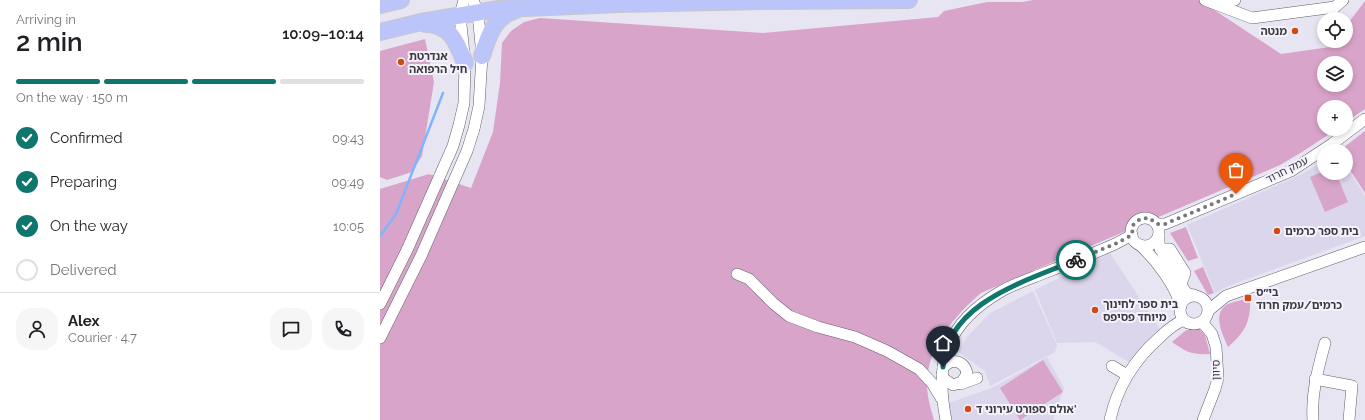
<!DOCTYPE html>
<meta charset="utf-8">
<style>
body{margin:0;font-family:Raleway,"Noto Sans Hebrew",sans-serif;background:#f6f6f6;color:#202124;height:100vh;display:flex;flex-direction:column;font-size:15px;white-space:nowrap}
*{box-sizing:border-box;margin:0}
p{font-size:13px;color:#757577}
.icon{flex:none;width:22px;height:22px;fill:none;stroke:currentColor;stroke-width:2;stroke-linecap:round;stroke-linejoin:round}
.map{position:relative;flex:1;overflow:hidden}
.panel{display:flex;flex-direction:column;background:#fff;width:380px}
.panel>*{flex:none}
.controls{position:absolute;left:937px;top:12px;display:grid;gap:8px}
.controls a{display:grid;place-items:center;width:36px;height:36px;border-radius:50%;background:#fff;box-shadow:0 2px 6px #0003;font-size:20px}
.pin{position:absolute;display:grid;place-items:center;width:34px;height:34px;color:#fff;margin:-41px -17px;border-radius:50% 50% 50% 0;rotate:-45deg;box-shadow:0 0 4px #0007}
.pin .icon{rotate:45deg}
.courier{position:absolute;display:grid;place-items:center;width:40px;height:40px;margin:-20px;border:3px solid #0f766e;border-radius:50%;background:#fff;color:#222;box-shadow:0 1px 5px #0007}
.head em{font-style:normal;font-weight:600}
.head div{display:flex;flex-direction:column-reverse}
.head{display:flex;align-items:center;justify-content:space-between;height:68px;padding:0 16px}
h1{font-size:26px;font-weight:600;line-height:30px}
.bar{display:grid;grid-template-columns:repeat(4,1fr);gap:6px 4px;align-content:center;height:48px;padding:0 16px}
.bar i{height:5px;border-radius:3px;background:#e0e0e0}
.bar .selected{background:#0f766e}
.bar p{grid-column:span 4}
.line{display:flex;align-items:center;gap:10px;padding:0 16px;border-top:1px solid #e0e0e0}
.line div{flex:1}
.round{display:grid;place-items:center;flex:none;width:42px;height:42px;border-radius:16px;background:#f6f6f6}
ol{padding:0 16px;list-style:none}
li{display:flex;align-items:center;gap:12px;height:44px}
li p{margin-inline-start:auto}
li .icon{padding:4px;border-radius:50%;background:#0f766e;color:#fff;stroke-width:4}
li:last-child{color:#757577}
li i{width:22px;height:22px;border:2px solid #e0e0e0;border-radius:50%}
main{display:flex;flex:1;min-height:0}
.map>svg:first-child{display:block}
.built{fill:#dbd6eb}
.green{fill:#d9a4c9;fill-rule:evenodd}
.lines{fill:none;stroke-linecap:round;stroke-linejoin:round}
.stream{stroke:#80b5fe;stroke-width:2.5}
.minor-casing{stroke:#615f6a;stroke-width:12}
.highway-casing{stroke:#c8c8c9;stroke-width:18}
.minor{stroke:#fff;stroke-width:11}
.highway{stroke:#bcc5f9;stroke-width:16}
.done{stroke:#77757d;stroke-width:4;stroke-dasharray:0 7.2}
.route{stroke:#0f766e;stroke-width:5}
.poi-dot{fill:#d14a13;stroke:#f5f2fd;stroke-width:1.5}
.labels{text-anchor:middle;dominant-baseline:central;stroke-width:4;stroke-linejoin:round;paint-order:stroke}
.poi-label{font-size:11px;font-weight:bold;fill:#3a393e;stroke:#f5f2fd;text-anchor:start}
.street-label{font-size:11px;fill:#3a393e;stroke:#f5f2fd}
</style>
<main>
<section class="panel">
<div class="head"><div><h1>2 min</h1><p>Arriving in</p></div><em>10:09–10:14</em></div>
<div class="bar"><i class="selected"></i><i class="selected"></i><i class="selected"></i><i></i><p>On the way · 150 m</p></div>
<ol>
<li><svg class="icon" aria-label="check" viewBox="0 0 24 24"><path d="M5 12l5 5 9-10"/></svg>Confirmed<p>09:43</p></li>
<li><svg class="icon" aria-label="check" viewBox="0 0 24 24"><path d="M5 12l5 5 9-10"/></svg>Preparing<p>09:49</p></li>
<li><svg class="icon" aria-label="check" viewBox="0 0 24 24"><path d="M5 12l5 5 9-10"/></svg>On the way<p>10:05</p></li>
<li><i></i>Delivered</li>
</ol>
<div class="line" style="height:72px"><a class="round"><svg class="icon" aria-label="person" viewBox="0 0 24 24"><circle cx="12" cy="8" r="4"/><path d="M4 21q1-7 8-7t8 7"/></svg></a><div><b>Alex</b><p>Courier · 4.7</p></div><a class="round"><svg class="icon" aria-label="chat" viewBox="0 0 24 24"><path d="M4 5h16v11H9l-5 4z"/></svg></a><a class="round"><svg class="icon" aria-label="phone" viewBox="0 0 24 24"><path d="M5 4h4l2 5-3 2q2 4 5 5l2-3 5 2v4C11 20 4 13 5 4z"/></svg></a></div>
</section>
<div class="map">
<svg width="985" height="420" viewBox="0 0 985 420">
<rect width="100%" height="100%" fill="#e8e5f2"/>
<g class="built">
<polygon points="944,161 944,173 966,173 966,166 985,196 985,236 846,287 835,293 807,225 918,176"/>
<polygon points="730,253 781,331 749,362 715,342 677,343 655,290"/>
<polygon points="653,291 677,345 675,352 610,386 605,371 578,352 587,337 610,313"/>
<polygon points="667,357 684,388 673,420 572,420 569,403 614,387"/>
</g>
<g class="green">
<path d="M 653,0 L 819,0 L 901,54 L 950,47 L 954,41 L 966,41 L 966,26 L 985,1 L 985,109 L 966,122 L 966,107 L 944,107 L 944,129 L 957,129 L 922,152 L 900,165 L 601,293 C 572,318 541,354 548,396 C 549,404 552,412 554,420 L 0,420 L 0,189 L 49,174 L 91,188 L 113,132 L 120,83 L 122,43 L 131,31 L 144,22 L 160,18 L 383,33 L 558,17 L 564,11 L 607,2 L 642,2 ZM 944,63 L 966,63 L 966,85 L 944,85 Z"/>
<polygon points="45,39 54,82 42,156 32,172 7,180 0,177 0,51"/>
<polygon points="985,131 985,193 966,164 966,151 959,151"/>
<polygon points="944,171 944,173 956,173 968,202 945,212 930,177"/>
<polygon points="806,227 818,258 808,261 790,233"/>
<polygon points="823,267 834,293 828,295 814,271"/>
<path d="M 870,298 C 871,322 865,332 848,347 C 843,335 831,313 848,304 C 855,301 863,300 870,298 Z"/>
<path d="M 812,328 L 819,329 L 825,335 L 830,354 C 812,355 806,352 792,342 L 805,331 Z"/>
<polygon points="663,360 683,392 640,420 620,388"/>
</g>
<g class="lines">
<polyline class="stream" points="0,236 16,214 63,93"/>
<defs>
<g id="minor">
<polyline points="825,0 872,18 955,7 963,0"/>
<polyline points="833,3 855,0"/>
<circle cx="765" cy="232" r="14"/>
<polyline points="777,224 785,224 911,171 952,144 985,119"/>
<polyline points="779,235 779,244 784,256 805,291 808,294 814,295"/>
<path d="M 761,246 C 777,261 795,285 801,306"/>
<polyline points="780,249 790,249 805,273 801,284"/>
<polyline points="357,274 369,279 393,303 409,316 438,327 475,337 507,351 539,369 552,383 561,398"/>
<circle cx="814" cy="310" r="14"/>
<polyline points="0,304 27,250 73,146 79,125 84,103 85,63 80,15 84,0"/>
<polyline points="829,310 846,296 985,247"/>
<polyline points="822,322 832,334 836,347 838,378 835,389 823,420"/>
<polyline points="0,338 41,256 87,151 94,129 99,106 102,56 98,13 93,0"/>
<polyline points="732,366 747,375"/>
<path d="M 562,375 L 564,379 L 573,385 L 582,382 L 587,374 C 586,365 579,360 570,362 L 563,367"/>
<polyline points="935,379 972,386 969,420"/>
<polyline points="581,384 597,378"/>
<path d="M 566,420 C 554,361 567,323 620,292 C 632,285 646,280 659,275 C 685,265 710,255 735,244 L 752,235"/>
<path d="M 730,420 C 737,388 754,360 779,338 C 787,330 794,324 804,320 L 808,323"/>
<path d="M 933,420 C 931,393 938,369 945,343"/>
</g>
<g id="highway">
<polyline points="0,5 21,0"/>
<path d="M 45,24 C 70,24 77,42 85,63"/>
<polyline points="0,32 41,22 119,9 241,4 384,1 529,0"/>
<path d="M 102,56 C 108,37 114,16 136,10"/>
</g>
</defs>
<use href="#minor" class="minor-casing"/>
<use href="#highway" class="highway-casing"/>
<use href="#minor" class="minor"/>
<use href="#highway" class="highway"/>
</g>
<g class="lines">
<polyline class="done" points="696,260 735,244 752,235 753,225 760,219 769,218 777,224 785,224 856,194"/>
<path class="route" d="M 563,367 C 567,302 647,281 696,260"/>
</g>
<g class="poi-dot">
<circle cx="915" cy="31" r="4"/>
<circle cx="21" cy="62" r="4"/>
<circle cx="897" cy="231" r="4"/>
<rect x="864" y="294" width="8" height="8" rx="2"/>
<circle cx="715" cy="310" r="4"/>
<circle cx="588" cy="409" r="4"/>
</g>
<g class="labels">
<g class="poi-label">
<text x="907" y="31" text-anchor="end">מנטה</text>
<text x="29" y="56">אנדרטת<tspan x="29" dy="13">חיל הרפואה</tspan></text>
<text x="905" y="231">בית ספר כרמים</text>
<text x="876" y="292">בי״ס<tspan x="876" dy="13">כרמים/עמק חרוד</tspan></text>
<text x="723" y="304">בית ספר לחינוך<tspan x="723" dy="13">מיוחד פסיפס</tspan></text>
<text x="596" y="409">אולם ספורט עירוני ד'</text>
</g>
<g class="street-label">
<text transform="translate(907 170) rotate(-27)">עמק חרוד</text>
<text transform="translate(836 370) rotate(-89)">סיוון</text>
</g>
</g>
</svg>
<div class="controls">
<a><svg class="icon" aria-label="locate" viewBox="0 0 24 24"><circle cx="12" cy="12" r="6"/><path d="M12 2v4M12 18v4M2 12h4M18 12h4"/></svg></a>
<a><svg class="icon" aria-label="layers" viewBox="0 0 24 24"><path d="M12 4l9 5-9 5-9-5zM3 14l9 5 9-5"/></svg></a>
<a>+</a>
<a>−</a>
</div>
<div class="pin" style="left:856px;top:194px;background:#ea580c"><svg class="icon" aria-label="bag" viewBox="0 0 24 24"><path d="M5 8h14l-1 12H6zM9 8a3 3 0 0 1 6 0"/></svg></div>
<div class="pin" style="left:563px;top:367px;background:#1f2937"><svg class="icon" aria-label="home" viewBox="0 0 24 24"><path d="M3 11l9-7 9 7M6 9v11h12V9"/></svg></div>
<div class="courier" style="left:696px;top:260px"><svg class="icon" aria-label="bike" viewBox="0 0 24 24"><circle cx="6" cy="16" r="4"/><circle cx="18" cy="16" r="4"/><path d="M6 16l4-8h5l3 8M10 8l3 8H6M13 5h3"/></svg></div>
</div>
</main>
